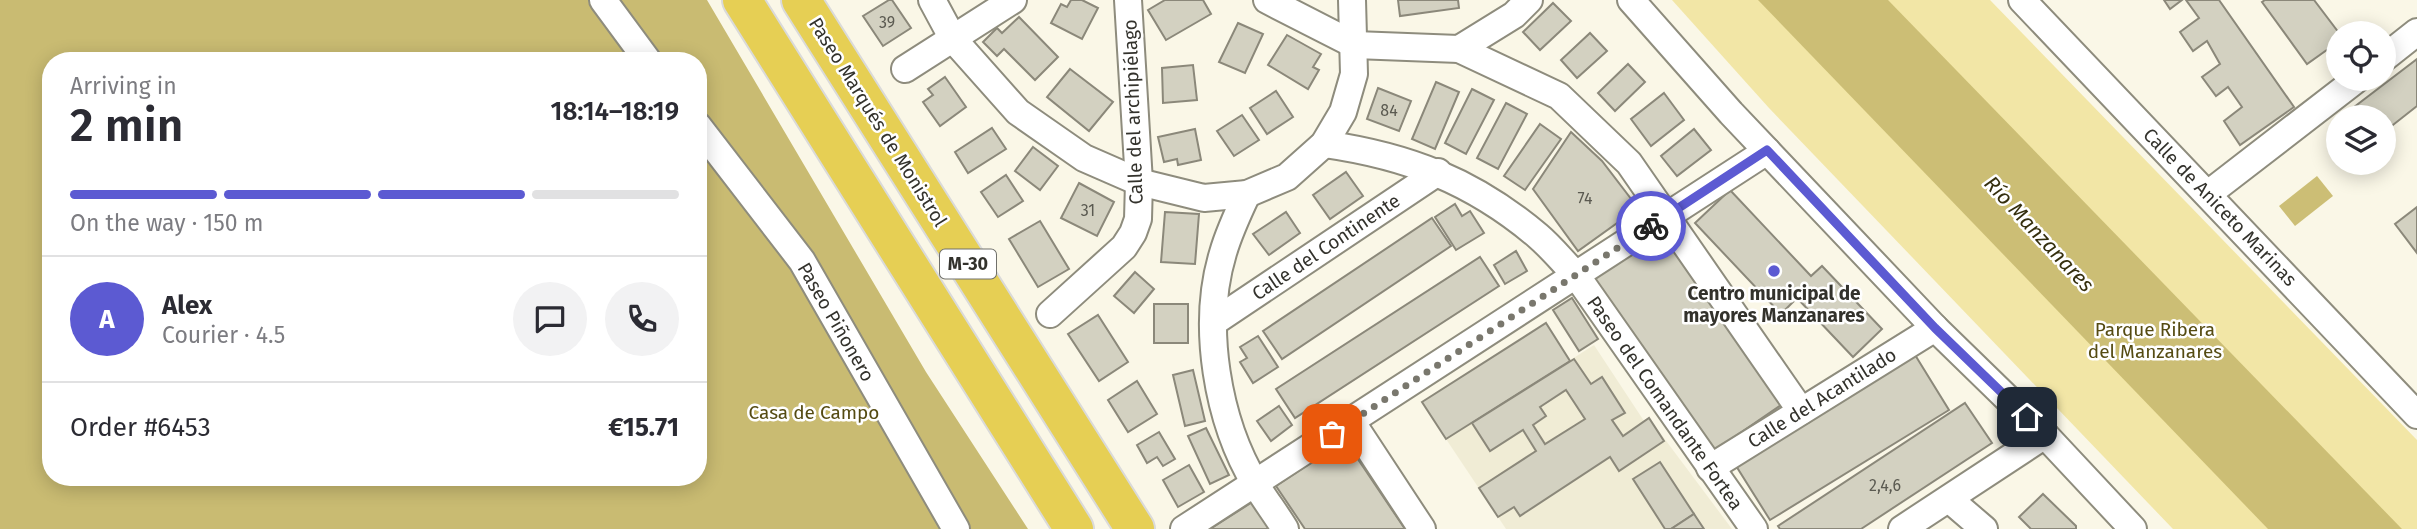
<!DOCTYPE html>
<meta charset="utf-8">
<style>
body{margin:0;font-family:"Fira Sans",sans-serif;background:#f2f2f3;color:#2b2b33;height:100vh;display:flex;flex-direction:column;font-size:26px;white-space:nowrap}
*{box-sizing:border-box;margin:0}
p{font-size:23px;color:#7c7c81}
.icon{flex:none;width:38px;height:38px;fill:none;stroke:currentColor;stroke-width:2;stroke-linecap:round;stroke-linejoin:round}
.map{position:relative;flex:1;overflow:hidden}
.sheet{position:absolute;left:42px;top:52px;width:665px;height:434px;display:flex;flex-direction:column;background:#fff;border-radius:28px;box-shadow:0 4px 18px #0003}
.sheet>*{flex:none}
.fabs{position:absolute;left:2326px;top:21px;display:grid;gap:14px}
.fabs a{display:grid;place-items:center;width:70px;height:70px;border-radius:50%;background:#fff;box-shadow:0 4px 18px #0003;font-size:35px}
.pin{position:absolute;display:grid;place-items:center;width:60px;height:60px;color:#fff;margin:-30px;border-radius:14px;box-shadow:0 4px 10px #0006}
.courier{position:absolute;display:grid;place-items:center;width:70px;height:70px;margin:-35px;border:5px solid #5c5ad2;border-radius:50%;background:#fff;color:#222;box-shadow:0 2px 9px #0007}
.head em{font-style:normal;font-weight:600}
.head div{display:flex;flex-direction:column-reverse}
.head{display:flex;align-items:center;justify-content:space-between;height:119px;padding:0 28px}
h1{font-size:46px;font-weight:600;line-height:52px}
.bar{display:grid;grid-template-columns:repeat(4,1fr);gap:10px 7px;align-content:center;height:84px;padding:0 28px}
.bar i{height:9px;border-radius:5px;background:#e1e1e2}
.bar .active{background:#5c5ad2}
.bar p{grid-column:span 4}
.line{display:flex;align-items:center;gap:18px;padding:0 28px;border-top:2px solid #e1e1e2}
.line div{flex:1}
.round{display:grid;place-items:center;flex:none;width:74px;height:74px;border-radius:37px;background:#f2f2f3}
.map>svg:first-child{display:block}
.built{fill:#f0ecd5}
.green{fill:#f2e6a6}
.forest{fill:#c9bb72;fill-rule:evenodd}
.water{fill:#ccbe75}
.building{fill:#d3d1c1;stroke:#8b887a;stroke-width:2;fill-rule:evenodd}
.lines{fill:none;stroke-linecap:round;stroke-linejoin:round}
.minor-casing{stroke:#8e8c7d;stroke-width:30}
.highway-casing{stroke:#dadad9;stroke-width:42}
.minor{stroke:#fff;stroke-width:26}
.highway{stroke:#e6cf54;stroke-width:38}
.done{stroke:#79776d;stroke-width:7;stroke-dasharray:0 12.6}
.route{stroke:#5c5ad2;stroke-width:9}
.poi-dot{fill:#5c5ad2;stroke:#fff;stroke-width:2.5}
.labels{text-anchor:middle;dominant-baseline:central;stroke-width:5;stroke-linejoin:round;paint-order:stroke}
.number-label{font-size:16px;fill:#5b5a51}
.shield{fill:#fff;stroke:#70706b;stroke-width:2}
.shield-label{font-size:18px;font-weight:bold;fill:#33322c}
.street-label{font-size:19px;fill:#33322c;stroke:#fff}
.poi-label{font-size:19px;font-weight:bold;fill:#33322c;stroke:#fff}
.park-label{font-size:19px;fill:#554b12;stroke:#fff}
.water-label{font-size:21px;font-style:italic;fill:#352f0e;stroke:#fff}
</style>
<div class="map">
<svg width="2417" height="529" viewBox="0 0 2417 529">
<rect width="100%" height="100%" fill="#faf7e7"/>
<polygon class="built" points="1594,345 1644,421 1649,418 1732,529 1506,529 1446,439"/>
<polygon class="green" points="1672,0 1990,0 2417,440 2417,529 2173,529 1769,108"/>
<path class="forest" d="M 0,0 L 707,0 L 926,372 L 1028,529 L 0,529 ZM 51,61 L 698,61 L 698,478 L 51,478 Z"/>
<g class="water">
<polygon points="1758,0 1888,0 2402,529 2268,529"/>
<polygon points="2317,176 2333,196 2295,226 2279,206"/>
</g>
<g class="building">
<polygon points="889,0 892,0 911,28 883,46 863,16"/>
<polygon points="1071,0 1082,0 1098,8 1082,39 1051,23 1061,4 1067,7"/>
<polygon points="1165,0 1203,0 1211,14 1166,40 1148,10"/>
<polygon points="1398,0 1458,0 1459,8 1400,16"/>
<polygon points="2164,0 2182,0 2170,9"/>
<polygon points="2186,0 2219,0 2294,107 2240,145 2224,121 2242,107 2228,87 2216,96 2202,77 2220,64 2207,41 2193,51 2180,32 2199,18"/>
<polygon points="2265,0 2314,0 2339,33 2338,42 2307,64 2262,2"/>
<polygon points="1553,3 1571,21 1540,50 1523,32"/>
<polygon points="1019,17 1058,57 1035,80 1004,49 997,56 983,42 997,28 1002,33"/>
<polygon points="1238,23 1263,34 1245,73 1219,62"/>
<polygon points="1590,33 1607,51 1577,78 1561,60"/>
<polygon points="1287,35 1321,54 1313,67 1319,70 1308,89 1268,65"/>
<polygon points="2417,59 2417,106 2384,132 2384,117 2341,117"/>
<polygon points="1628,64 1645,82 1615,111 1598,93"/>
<polygon points="1193,65 1197,100 1163,103 1162,68"/>
<polygon points="1070,69 1113,102 1089,131 1047,97"/>
<polygon points="945,77 966,107 940,126 923,102 933,95 928,89"/>
<polygon points="1436,82 1459,92 1435,149 1412,139"/>
<polygon points="1378,88 1411,101 1399,131 1367,119"/>
<polygon points="1472,89 1494,100 1466,154 1445,143"/>
<polygon points="1276,91 1293,117 1267,134 1250,108"/>
<polygon points="1664,93 1684,120 1651,146 1631,119"/>
<polygon points="1506,103 1527,114 1498,169 1477,158"/>
<polygon points="1242,115 1259,140 1234,156 1217,131"/>
<polygon points="1540,124 1561,139 1525,190 1504,176"/>
<polygon points="992,128 1006,149 968,173 955,152"/>
<polygon points="1195,129 1201,160 1178,165 1177,159 1164,162 1158,137"/>
<polygon points="1694,129 1711,150 1677,176 1661,156"/>
<polygon points="1571,132 1602,161 1638,208 1578,251 1533,189"/>
<polygon points="1033,147 1058,166 1040,190 1015,171"/>
<polygon points="1346,172 1363,196 1330,219 1313,195"/>
<polygon points="1006,175 1023,201 998,217 981,192"/>
<polygon points="1079,183 1114,202 1097,236 1061,218"/>
<polygon points="1730,190 1811,276 1822,266 1882,329 1853,357 1797,298 1781,314 1695,223"/>
<polygon points="1455,204 1462,216 1470,211 1484,233 1456,250 1435,217"/>
<polygon points="2417,207 2417,253 2395,224"/>
<polygon points="1165,212 1199,214 1195,264 1161,262"/>
<polygon points="1286,212 1300,233 1269,255 1253,234"/>
<polygon points="1432,218 1451,246 1282,359 1263,331"/>
<polygon points="1040,221 1069,269 1038,287 1009,239"/>
<polygon points="1661,231 1781,405 1711,453 1591,279"/>
<polygon points="1516,251 1527,271 1505,284 1494,265"/>
<polygon points="1480,257 1499,286 1295,418 1276,389"/>
<polygon points="1135,272 1154,289 1134,313 1114,296"/>
<polygon points="1572,298 1598,339 1579,351 1553,310"/>
<rect x="1154" y="304" width="34" height="39"/>
<polygon points="1098,315 1128,362 1099,381 1068,334"/>
<polygon points="1546,323 1570,361 1446,439 1422,402"/>
<polygon points="1258,336 1278,367 1253,383 1240,362 1247,358 1240,347"/>
<polygon points="1912,350 1949,410 1770,520 1733,461"/>
<path d="M 1574,359 L 1591,384 L 1602,377 L 1625,413 L 1612,420 L 1623,436 L 1649,418 L 1664,441 L 1619,471 L 1610,457 L 1520,516 L 1514,507 L 1498,517 L 1479,488 L 1536,451 L 1523,430 L 1490,451 L 1472,423 ZM 1566,390 L 1585,419 L 1545,444 L 1533,425 L 1546,416 L 1540,407 Z"/>
<polygon points="1193,370 1205,421 1185,426 1173,375"/>
<polygon points="1137,381 1157,414 1128,432 1108,400"/>
<polygon points="1965,403 1992,443 1861,529 1780,529 1778,526"/>
<polygon points="1279,406 1292,425 1271,441 1257,421"/>
<polygon points="1206,428 1229,475 1210,484 1188,436"/>
<polygon points="1159,432 1175,459 1163,466 1157,457 1147,463 1137,445"/>
<polygon points="1345,440 1405,529 1305,529 1276,486"/>
<polygon points="1660,462 1694,514 1671,529 1665,529 1633,479"/>
<polygon points="1189,465 1204,492 1178,507 1163,480"/>
<polygon points="2043,494 2076,526 2076,529 2031,529 2019,517"/>
<polygon points="1254,501 1273,529 1210,529"/>
<polygon points="1694,514 1704,529 1671,529"/>
</g>
<g class="lines">
<defs>
<g id="minor">
<polyline points="603,0 648,61"/>
<polyline points="932,0 953,39 1018,112 1084,158 1139,182 1204,198 1247,194 1287,177 1324,144 1343,112 1354,74 1352,0"/>
<polyline points="1267,0 1355,45 1459,49 1559,96 1629,163 1801,411"/>
<polyline points="1631,0 1731,113 1935,328 2045,435 2133,529"/>
<polyline points="2022,0 2417,415"/>
<polyline points="1459,49 1514,15 1529,0"/>
<polyline points="2384,58 2417,32"/>
<polyline points="905,69 1013,0"/>
<polyline points="698,126 802,261 956,529"/>
<path d="M 1324,144 C 1408,156 1473,181 1538,236 C 1552,248 1563,262 1576,275 L 1754,529"/>
<path d="M 1247,194 C 1238,213 1229,232 1223,253 C 1201,325 1217,421 1256,485 C 1265,500 1276,514 1285,529"/>
<polyline points="2208,194 2357,79"/>
<polyline points="1050,314 1124,247 1133,233 1138,219 1139,182 1128,0"/>
<polyline points="1214,322 1438,172"/>
<polyline points="1351,421 1422,529"/>
<polyline points="1710,468 1935,328"/>
<polyline points="1949,499 1984,529"/>
<polyline points="1184,529 1767,151"/>
<polyline points="1902,529 2045,435"/>
</g>
<g id="highway">
<polyline points="742,0 1074,529"/>
<polyline points="801,0 1135,529"/>
</g>
</defs>
<use href="#minor" class="minor-casing"/>
<use href="#highway" class="highway-casing"/>
<use href="#minor" class="minor"/>
<use href="#highway" class="highway"/>
</g>
<g class="lines">
<polyline class="done" points="1332,434 1651,226"/>
<polyline class="route" points="1651,226 1767,150 1935,328 2027,417"/>
</g>
<circle class="poi-dot" cx="1774" cy="271" r="7"/>
<g class="labels">
<g class="number-label">
<text x="887" y="22">39</text>
<text x="1389" y="110">84</text>
<text x="1585" y="198">74</text>
<text x="1088" y="210">31</text>
<text x="1885" y="485">2,4,6</text>
</g>
<rect class="shield" x="940" y="249.5" width="56" height="29" rx="5"/>
<g class="shield-label">
<text x="968" y="264">M-30</text>
</g>
<g class="street-label">
<text transform="translate(1133 112) rotate(-92)">Calle del archipiélago</text>
<text transform="translate(878 122) rotate(58)">Paseo Marqués de Monistrol</text>
<text transform="translate(2220 207) rotate(46)">Calle de Aniceto Marinas</text>
<text transform="translate(1326 247) rotate(-34)">Calle del Continente</text>
<text transform="translate(836 322) rotate(60)">Paseo Piñonero</text>
<text transform="translate(1822 398) rotate(-32)">Calle del Acantilado</text>
<text transform="translate(1665 403) rotate(55)">Paseo del Comandante Fortea</text>
</g>
<g class="poi-label">
<text x="1774" y="293">Centro municipal de<tspan x="1774" dy="22">mayores Manzanares</tspan></text>
</g>
<g class="park-label">
<text x="2155" y="329">Parque Ribera<tspan x="2155" dy="22">del Manzanares</tspan></text>
<text x="814" y="412">Casa de Campo</text>
</g>
<g class="water-label">
<text transform="translate(2039 234) rotate(47)">Río Manzanares</text>
</g>
</g>
</svg>
<div class="fabs">
<a><svg class="icon" aria-label="locate" viewBox="0 0 24 24"><circle cx="12" cy="12" r="6"/><path d="M12 2v4M12 18v4M2 12h4M18 12h4"/></svg></a>
<a><svg class="icon" aria-label="layers" viewBox="0 0 24 24"><path d="M12 4l9 5-9 5-9-5zM3 14l9 5 9-5"/></svg></a>
</div>
<div class="pin" style="left:1332px;top:434px;background:#ea580c"><svg class="icon" aria-label="bag" viewBox="0 0 24 24"><path d="M5 8h14l-1 12H6zM9 8a3 3 0 0 1 6 0"/></svg></div>
<div class="pin" style="left:2027px;top:417px;background:#1f2937"><svg class="icon" aria-label="home" viewBox="0 0 24 24"><path d="M3 11l9-7 9 7M6 9v11h12V9"/></svg></div>
<div class="courier" style="left:1651px;top:226px"><svg class="icon" aria-label="bike" viewBox="0 0 24 24"><circle cx="6" cy="16" r="4"/><circle cx="18" cy="16" r="4"/><path d="M6 16l4-8h5l3 8M10 8l3 8H6M13 5h3"/></svg></div>
<section class="sheet">
<div class="head"><div><h1>2 min</h1><p>Arriving in</p></div><em>18:14–18:19</em></div>
<div class="bar"><i class="active"></i><i class="active"></i><i class="active"></i><i></i><p>On the way · 150 m</p></div>
<div class="line" style="height:126px"><b class="round" style="background:#5c5ad2;color:#fff">A</b><div><b>Alex</b><p>Courier · 4.5</p></div><a class="round"><svg class="icon" aria-label="chat" viewBox="0 0 24 24"><path d="M4 5h16v11H9l-5 4z"/></svg></a><a class="round"><svg class="icon" aria-label="phone" viewBox="0 0 24 24"><path d="M5 4h4l2 5-3 2q2 4 5 5l2-3 5 2v4C11 20 4 13 5 4z"/></svg></a></div>
<div class="line" style="height:91px"><div>Order #6453</div><b>€15.71</b></div>
</section>
</div>
